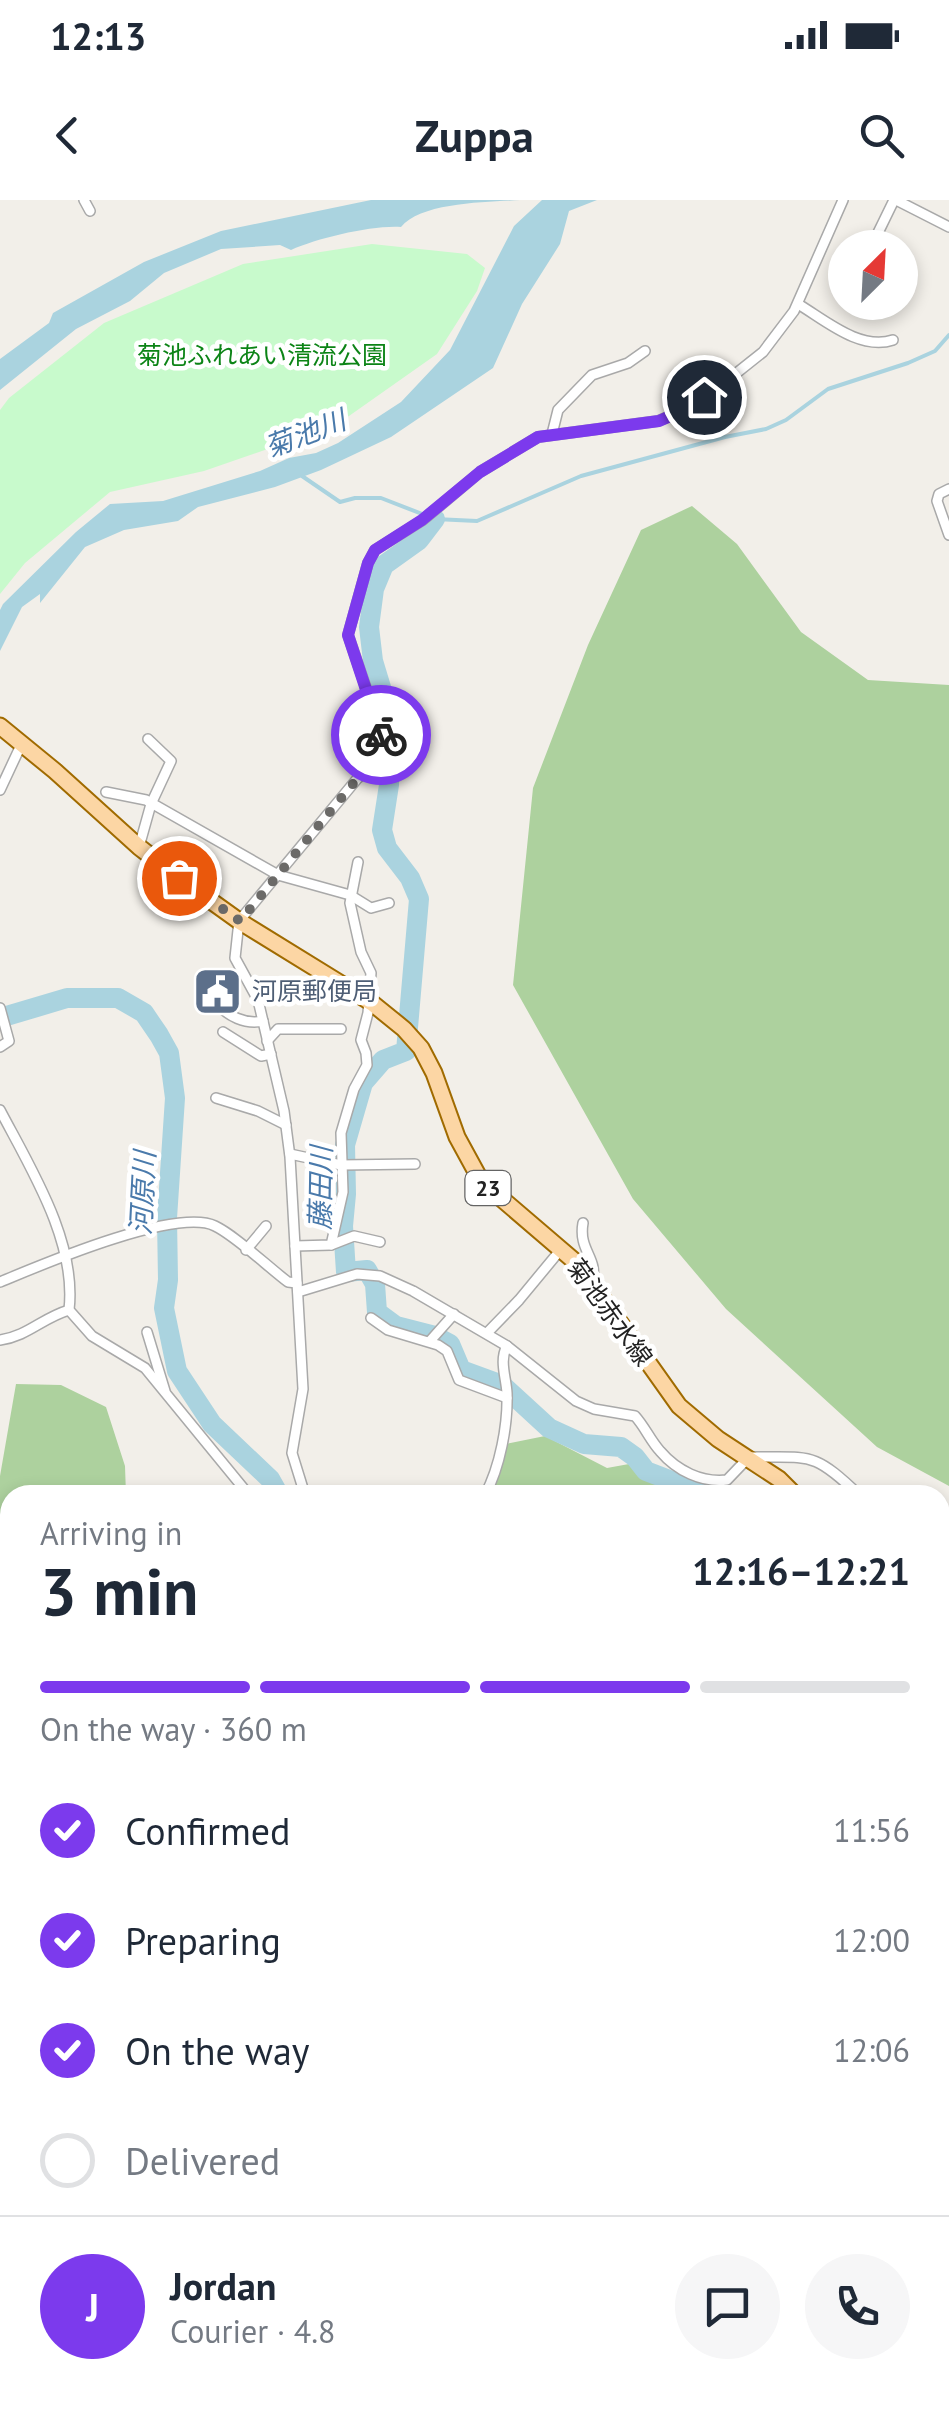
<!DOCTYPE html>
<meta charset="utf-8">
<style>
body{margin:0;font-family:"PT Sans","Noto Sans JP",sans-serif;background:#f6f6f7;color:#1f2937;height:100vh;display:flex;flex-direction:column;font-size:38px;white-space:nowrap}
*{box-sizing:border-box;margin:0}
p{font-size:32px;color:#747a83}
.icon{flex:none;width:55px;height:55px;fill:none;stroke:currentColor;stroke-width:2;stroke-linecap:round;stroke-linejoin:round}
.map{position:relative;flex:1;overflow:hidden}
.side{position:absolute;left:0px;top:1285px;width:950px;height:930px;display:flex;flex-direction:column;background:#fff;border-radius:30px 30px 0 0;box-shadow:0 5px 15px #0003}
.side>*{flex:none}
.needle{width:65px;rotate:24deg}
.buttons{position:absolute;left:828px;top:30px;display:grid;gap:20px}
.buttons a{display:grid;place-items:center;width:90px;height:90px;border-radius:50%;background:#fff;box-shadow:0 5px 15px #0003;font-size:50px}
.pin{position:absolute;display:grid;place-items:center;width:85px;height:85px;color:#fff;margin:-42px;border:5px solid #fff;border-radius:50%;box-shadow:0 2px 10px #0007}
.courier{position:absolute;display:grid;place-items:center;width:100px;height:100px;margin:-50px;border:8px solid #7c3aed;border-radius:50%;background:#fff;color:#222;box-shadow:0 2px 12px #0007}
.head em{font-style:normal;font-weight:600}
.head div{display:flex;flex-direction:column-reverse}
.head{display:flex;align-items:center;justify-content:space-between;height:170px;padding:0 40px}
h1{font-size:65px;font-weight:600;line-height:75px}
.bar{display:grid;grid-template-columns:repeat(4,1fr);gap:15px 10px;align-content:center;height:120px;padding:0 40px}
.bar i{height:12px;border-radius:8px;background:#e0e1e3}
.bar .active{background:#7c3aed}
.bar p{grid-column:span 4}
.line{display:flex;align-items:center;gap:25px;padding:0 40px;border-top:2px solid #e0e1e3}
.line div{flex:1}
.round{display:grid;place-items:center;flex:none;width:105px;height:105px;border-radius:52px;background:#f6f6f7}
ol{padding:0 40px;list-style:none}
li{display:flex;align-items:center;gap:30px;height:110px}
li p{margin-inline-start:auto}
li .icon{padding:10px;border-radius:50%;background:#7c3aed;color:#fff;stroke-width:4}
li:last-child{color:#747a83}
li i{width:55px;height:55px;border:5px solid #e0e1e3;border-radius:50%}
.status{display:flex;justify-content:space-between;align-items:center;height:70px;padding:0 50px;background:#fff;direction:ltr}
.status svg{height:28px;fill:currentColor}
header{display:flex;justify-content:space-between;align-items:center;height:130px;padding:0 40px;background:#fff;font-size:45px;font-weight:600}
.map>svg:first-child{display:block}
.forest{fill:#add19e}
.park{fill:#c8facc}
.water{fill:#aad3df}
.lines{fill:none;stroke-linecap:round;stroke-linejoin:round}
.stream{stroke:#aad3df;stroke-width:4}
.river{stroke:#aad3df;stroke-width:20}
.minor-casing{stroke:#a9a9a9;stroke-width:12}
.primary-casing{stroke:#a06b00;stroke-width:19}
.minor{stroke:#fff;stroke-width:9}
.primary{stroke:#fcd6a4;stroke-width:15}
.done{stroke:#6b6a68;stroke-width:10;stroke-dasharray:0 18}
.route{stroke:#7c3aed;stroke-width:12}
.labels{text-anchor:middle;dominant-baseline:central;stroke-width:9;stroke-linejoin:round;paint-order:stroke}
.shield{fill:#fff;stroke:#646464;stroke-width:2.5}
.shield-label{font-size:22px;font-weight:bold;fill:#222}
.park-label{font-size:25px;fill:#0c8416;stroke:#fff}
.service-label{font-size:25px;fill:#4e5e75;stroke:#fff;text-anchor:start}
.street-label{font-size:25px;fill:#222;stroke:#fff}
.water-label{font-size:28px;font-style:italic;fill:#4a7aab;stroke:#fff}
</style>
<div class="status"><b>12:13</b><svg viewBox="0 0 49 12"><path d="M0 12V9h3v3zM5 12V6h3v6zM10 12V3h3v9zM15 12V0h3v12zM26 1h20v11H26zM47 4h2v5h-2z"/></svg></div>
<header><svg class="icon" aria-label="back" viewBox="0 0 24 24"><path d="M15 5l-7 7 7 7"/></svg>Zuppa<svg class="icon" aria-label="search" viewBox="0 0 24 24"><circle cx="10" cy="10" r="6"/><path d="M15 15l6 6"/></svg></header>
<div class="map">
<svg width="949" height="2215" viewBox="0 0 949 2215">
<rect width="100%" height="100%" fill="#f2efe9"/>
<g class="forest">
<polygon points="692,306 737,344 801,432 868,480 949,485 949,1286 877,1247 726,1109 633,999 513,785 533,588 588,445 641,330"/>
<polygon points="16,1184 61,1185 106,1207 125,1266 126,1295 10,1295 10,1765 0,1772 0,1276"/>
<polygon points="545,1236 607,1268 629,1264 695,1295 489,1295 501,1245"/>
<polygon points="940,1472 949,1478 949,2036 940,2026"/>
<polygon points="10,1977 10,2065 0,2068 0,1985"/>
<polygon points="196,2205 523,2205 523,2215 192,2215"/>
</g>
<polygon class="park" points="372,44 467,54 485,68 477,91 437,154 349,216 288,242 204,271 110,292 25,363 0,394 0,210 9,198 104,123 243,64"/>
<g class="water">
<path d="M 371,0 L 520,0 C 489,2 421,2 401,27 C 372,25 318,38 291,50 L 280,45 L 221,49 L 164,73 L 130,101 L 76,129 L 0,190 L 0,159 L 49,123 L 53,113 L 144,62 L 221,31 Z"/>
<polygon points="542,0 597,0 569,11 560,44 522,104 493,168 391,237 321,270 275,287 198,307 178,321 124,330 85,347 40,403 40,394 22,407 0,451 0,410 3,404 76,332 110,304 163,301 260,271 289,258 316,253 338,243 401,202 450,150 514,26"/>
</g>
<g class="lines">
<polyline class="stream" points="302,276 340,302 355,298 381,298 435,319 477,321 581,276 725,237 766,229 786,220 828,189 908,163 935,151 949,135"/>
<g class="river">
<polyline points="435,319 419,340 384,365 374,389 369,427 373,461 389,514 389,585 382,630 387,648 410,678 419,699 406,851 383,860 363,883 345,945 346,994 343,1026 346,1072 367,1070 375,1084 377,1112 396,1126 435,1136 450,1144 461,1170 502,1185 549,1228 584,1244 621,1247 635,1257 646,1271 685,1286 687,1284 722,1295"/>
<polyline points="0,818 67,798 118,798 144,813 159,835 169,853 175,898 167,1018 168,1080 164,1108 177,1171 212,1224 270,1279 279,1295"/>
<polyline points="940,1435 949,1439"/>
<polyline points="586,2205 589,2215"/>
</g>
<defs>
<g id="minor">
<polyline points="84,0 90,11"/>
<polyline points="896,0 949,27"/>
<polyline points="875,48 875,39 894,0"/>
<path d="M 798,104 C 825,120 860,151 893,140"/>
<polyline points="552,234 558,210 592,175 628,163 645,151"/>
<polyline points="949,289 939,294 937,301 949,335"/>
<polyline points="0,590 22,543"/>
<polyline points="106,592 146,600 278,675 350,695 371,708 389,703"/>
<polyline points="139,647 151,604 171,561 148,539"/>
<path d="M 216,803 C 228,816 245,825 263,821"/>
<polyline points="0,808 9,841 0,847"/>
<polyline points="223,832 261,856 271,854"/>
<polyline points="267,841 278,829 341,829"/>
<polyline points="216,898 258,911 286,925"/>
<path d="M 0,910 C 31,969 77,1042 69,1110 L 92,1136 L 145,1168 L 249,1295"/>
<polyline points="290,954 341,965 415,964"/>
<path d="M 583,1023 C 578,1051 599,1058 592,1082"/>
<polyline points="331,1045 354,1036 380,1042"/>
<polyline points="295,1046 331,1045 343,992 341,933 354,889 367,865 366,853 361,840 368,813 371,773 361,752 350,703 358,662"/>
<polyline points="246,1050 266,1026"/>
<path d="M 0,1082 C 41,1065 176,1007 215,1026 C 236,1036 268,1067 288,1082 L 297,1083"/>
<path d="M 298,1092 L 357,1074 L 380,1076 L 413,1091 L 507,1146 L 576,1201 L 594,1209 L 635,1216 C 645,1227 650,1240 660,1251 C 677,1271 702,1283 727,1280 L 749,1257 C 811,1258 812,1250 859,1295"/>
<polyline points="371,1118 388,1130 438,1145 447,1151 459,1180 507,1198"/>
<polyline points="147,1132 165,1191"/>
<polyline points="487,1133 519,1100 562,1048"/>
<path d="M 0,1140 C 28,1136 42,1118 69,1110"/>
<polyline points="430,1141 454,1114"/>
<path d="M 305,1295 L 292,1253 L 303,1189 L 290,957 L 284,911 L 258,800 L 235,758 L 239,721 L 357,579 C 375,564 384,553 380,529 L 348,435 L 368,363 L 375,350 L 423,320 L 480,272 L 538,237 L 658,221 L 684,210 L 724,183 L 763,152 L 794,111 L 843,0"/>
<polyline points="369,1295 370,1295"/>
<path d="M 485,1295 C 500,1267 508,1225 507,1193 C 506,1177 499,1160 507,1146"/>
<polyline points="940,1334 949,1337"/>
<polyline points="0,1843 10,1836"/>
<polyline points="0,2108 10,2108"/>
<polyline points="638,2205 640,2215"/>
</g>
<g id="primary">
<polyline points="0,526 55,571 139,647 179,678 239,721 372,803 404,829 421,848 434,873 457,937 481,981 579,1065 679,1206 718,1239 779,1279 795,1295"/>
<polyline points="940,2101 949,2121"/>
</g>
</defs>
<use href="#minor" class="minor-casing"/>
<use href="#primary" class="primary-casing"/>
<use href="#minor" class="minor"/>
<use href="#primary" class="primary"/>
</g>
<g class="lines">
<polyline class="done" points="179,678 240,721 357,579 379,558 381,535"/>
<polyline class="route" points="381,535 348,435 368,363 375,350 422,320 480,272 538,237 659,221 684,210 704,197"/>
</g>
<defs>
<symbol id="civic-square" viewBox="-11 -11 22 22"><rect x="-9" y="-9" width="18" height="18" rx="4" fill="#5c6f8a" stroke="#fff"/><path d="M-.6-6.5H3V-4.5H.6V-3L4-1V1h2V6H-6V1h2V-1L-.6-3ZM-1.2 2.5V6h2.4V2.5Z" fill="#fff"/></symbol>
</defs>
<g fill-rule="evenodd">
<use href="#civic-square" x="190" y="764" width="55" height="55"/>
</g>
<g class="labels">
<rect class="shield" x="465.5" y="971" width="45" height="34" rx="8"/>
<g class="shield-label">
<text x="488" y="988">23</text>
</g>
<g class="park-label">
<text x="262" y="155">菊池ふれあい清流公園</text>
</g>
<g class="service-label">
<text x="252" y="791">河原郵便局</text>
</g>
<g class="street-label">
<text transform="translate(610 1112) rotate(54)">菊池赤水線</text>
</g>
<g class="water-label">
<text transform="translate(305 233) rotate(-21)">菊池川</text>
<text transform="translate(320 988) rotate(-89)">藤田川</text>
<text transform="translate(142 993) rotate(-87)">河原川</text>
</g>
</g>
</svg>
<div class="buttons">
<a><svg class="needle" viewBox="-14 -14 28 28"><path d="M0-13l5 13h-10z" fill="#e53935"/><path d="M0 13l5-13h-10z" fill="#747a83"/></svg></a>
</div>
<div class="pin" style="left:179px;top:678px;background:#ea580c"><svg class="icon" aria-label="bag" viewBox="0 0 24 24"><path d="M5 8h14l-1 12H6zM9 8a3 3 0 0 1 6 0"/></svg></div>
<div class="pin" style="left:704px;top:197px;background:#1f2937"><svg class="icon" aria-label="home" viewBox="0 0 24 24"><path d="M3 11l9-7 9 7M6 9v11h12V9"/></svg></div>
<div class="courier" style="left:381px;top:535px"><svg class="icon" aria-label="bike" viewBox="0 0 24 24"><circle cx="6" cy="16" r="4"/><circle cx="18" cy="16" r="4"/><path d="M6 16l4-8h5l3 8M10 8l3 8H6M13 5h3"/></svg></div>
<section class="side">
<div class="head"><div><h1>3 min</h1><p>Arriving in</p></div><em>12:16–12:21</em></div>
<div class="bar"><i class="active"></i><i class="active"></i><i class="active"></i><i></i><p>On the way · 360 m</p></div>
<ol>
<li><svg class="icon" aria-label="check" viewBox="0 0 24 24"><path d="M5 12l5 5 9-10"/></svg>Confirmed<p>11:56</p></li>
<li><svg class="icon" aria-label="check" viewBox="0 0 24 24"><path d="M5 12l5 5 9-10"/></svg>Preparing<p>12:00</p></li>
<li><svg class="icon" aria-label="check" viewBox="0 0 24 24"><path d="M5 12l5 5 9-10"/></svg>On the way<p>12:06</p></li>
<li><i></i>Delivered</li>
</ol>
<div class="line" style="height:180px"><b class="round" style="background:#7c3aed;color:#fff">J</b><div><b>Jordan</b><p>Courier · 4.8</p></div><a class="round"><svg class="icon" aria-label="chat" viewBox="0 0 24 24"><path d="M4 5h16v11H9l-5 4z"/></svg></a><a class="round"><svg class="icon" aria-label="phone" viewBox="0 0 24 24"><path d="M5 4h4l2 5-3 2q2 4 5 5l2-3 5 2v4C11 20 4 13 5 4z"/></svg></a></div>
</section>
</div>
